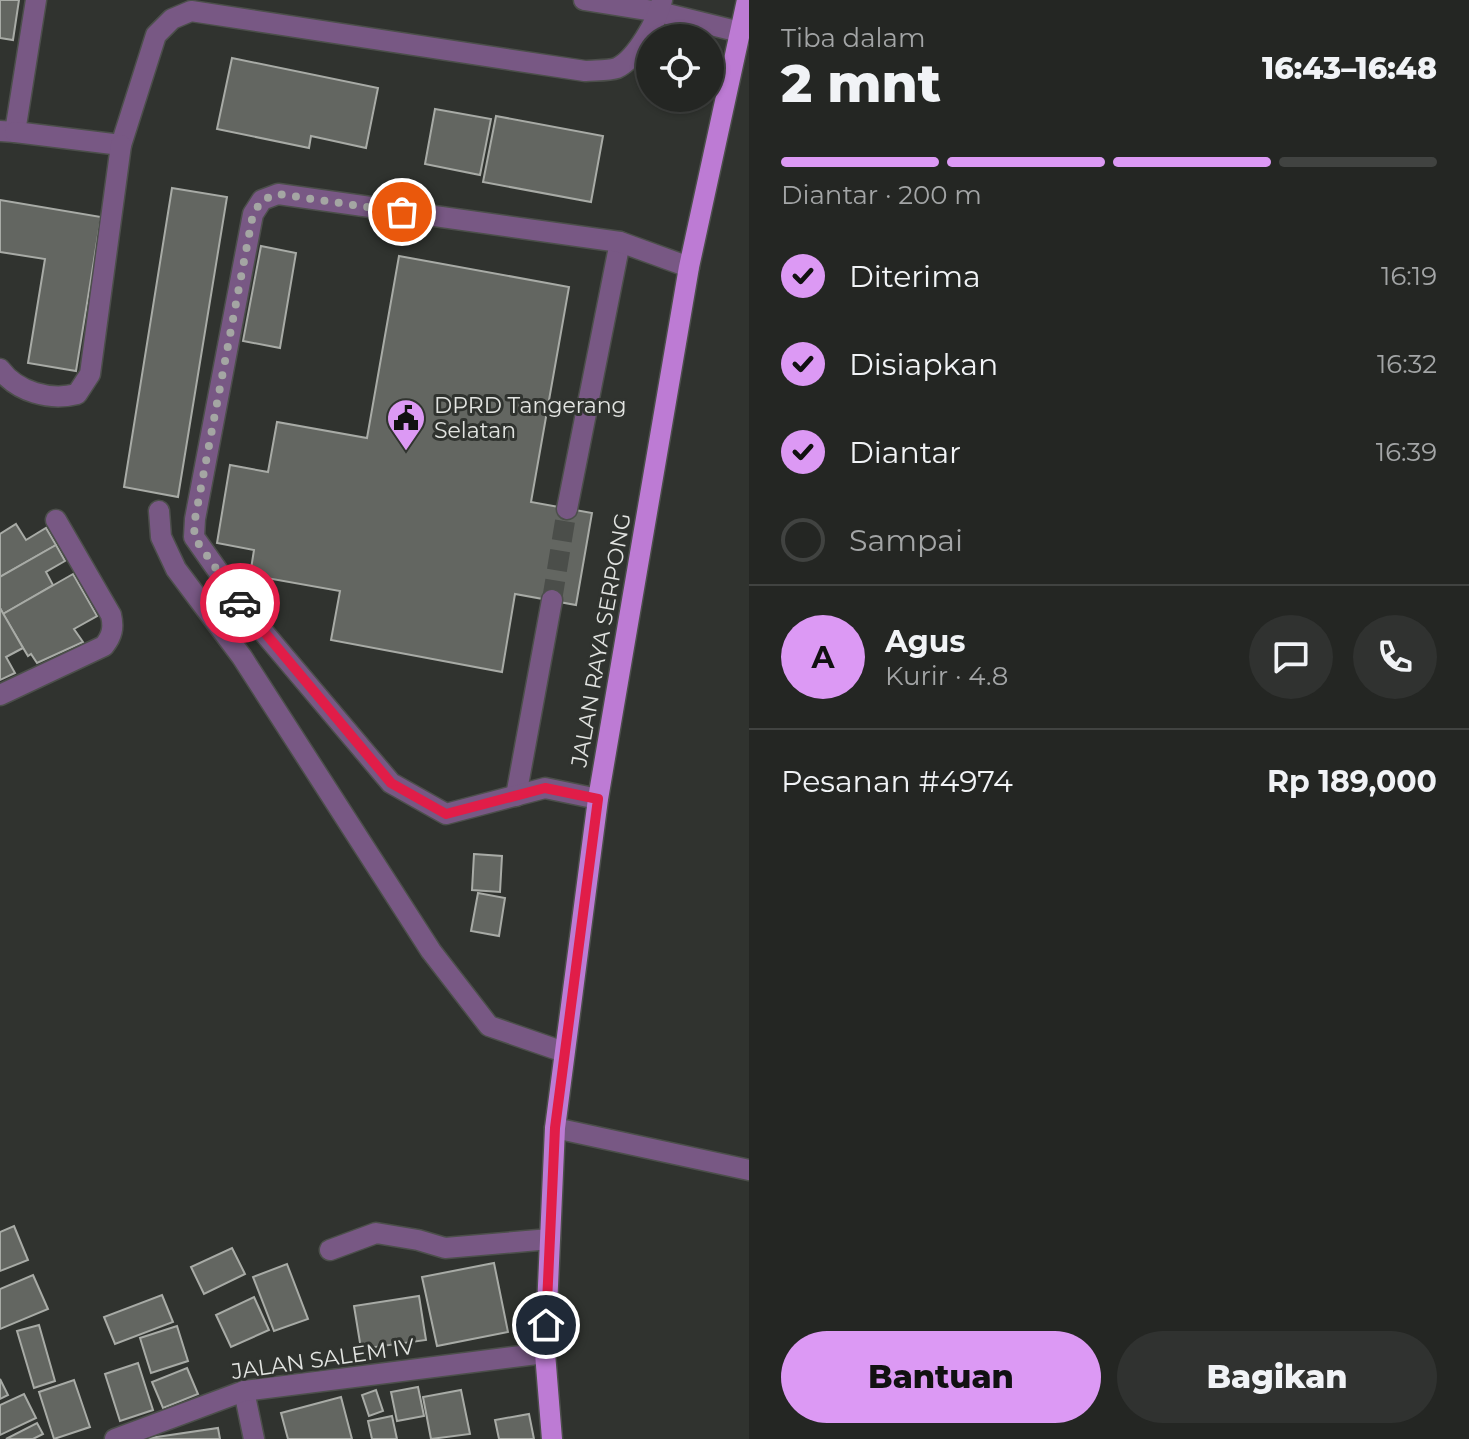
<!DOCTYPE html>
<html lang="id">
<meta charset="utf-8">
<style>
body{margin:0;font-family:Montserrat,sans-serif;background:#303230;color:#f1f3f6;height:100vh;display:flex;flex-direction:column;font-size:30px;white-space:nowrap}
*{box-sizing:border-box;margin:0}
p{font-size:26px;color:#a3a5a6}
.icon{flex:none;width:44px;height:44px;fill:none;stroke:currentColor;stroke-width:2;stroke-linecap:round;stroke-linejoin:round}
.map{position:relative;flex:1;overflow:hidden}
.side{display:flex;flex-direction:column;background:#242623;width:720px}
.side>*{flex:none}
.fabs{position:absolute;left:636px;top:24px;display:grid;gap:16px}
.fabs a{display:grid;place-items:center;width:88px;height:88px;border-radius:50%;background:#242623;box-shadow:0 2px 6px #0004,0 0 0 2px #414341;font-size:40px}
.pin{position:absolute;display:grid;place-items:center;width:68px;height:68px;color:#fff;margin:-34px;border:4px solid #fff;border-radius:50%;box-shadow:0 2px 8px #0007}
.courier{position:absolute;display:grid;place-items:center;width:80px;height:80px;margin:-40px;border:6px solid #e11d48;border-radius:50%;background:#fff;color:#222;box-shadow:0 2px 10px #0007}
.overview em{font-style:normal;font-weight:800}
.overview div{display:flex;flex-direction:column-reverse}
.overview{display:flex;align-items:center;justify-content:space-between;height:136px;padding:0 32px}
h1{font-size:52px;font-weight:800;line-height:60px}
.bar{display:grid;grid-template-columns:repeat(4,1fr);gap:12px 8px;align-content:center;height:96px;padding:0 32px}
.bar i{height:10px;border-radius:6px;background:#414341}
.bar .active{background:#dc99f4}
.bar p{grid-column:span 4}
.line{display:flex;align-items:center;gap:20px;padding:0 32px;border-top:2px solid #414341}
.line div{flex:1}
.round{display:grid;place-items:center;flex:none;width:84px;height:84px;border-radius:42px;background:#303230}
ol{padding:0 32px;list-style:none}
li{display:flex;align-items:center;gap:24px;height:88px}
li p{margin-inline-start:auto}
li .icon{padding:8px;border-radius:50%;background:#dc99f4;color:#111;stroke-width:4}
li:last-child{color:#a3a5a6}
li i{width:44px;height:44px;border:4px solid #414341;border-radius:50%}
.button{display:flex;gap:16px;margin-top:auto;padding:16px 32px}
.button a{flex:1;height:92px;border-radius:48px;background:#dc99f4;color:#111;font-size:32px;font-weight:800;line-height:92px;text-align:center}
.button a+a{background:#303230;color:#f1f3f6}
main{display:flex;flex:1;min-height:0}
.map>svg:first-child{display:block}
.building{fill:#636661;stroke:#a8aba6;stroke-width:2}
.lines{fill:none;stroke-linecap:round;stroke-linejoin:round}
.minor-tunnel{stroke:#4b4e4a;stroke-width:20;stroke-dasharray:20 10;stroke-linecap:butt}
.minor-casing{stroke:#4c4f4b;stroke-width:23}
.major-casing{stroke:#4c4f4b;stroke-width:23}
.minor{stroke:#785884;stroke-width:20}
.major{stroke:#bd7bd4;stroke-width:20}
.done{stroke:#a4a6a3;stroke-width:8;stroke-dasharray:0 14.4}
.route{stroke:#e11d48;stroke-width:10}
.labels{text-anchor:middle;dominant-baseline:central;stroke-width:6;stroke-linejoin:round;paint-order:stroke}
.poi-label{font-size:22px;fill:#e2e4e1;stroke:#30332f;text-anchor:start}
.street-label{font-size:22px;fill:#e2e4e1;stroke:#30332f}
</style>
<main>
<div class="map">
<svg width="749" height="1439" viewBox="0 0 749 1439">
<rect width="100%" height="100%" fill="#30332f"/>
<g class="building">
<polygon points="0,0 19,0 13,40 0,38"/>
<polygon points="232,58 378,88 366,148 311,136 309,148 217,129"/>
<polygon points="435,109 491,119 480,175 425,164"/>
<polygon points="496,116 603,136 591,202 483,182"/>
<polygon points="172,188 227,197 178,497 124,487"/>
<polygon points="0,200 101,217 76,371 28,363 45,259 0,252"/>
<polygon points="261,246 296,253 280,348 243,341"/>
<polygon points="399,256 569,287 531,502 592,513 576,605 515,594 502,672 331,640 340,591 250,575 254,550 217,543 230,465 268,472 277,422 367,438"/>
<polygon points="16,524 26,540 46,528 56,545 0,577 0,534"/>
<polygon points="56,545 65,561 46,572 53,585 3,614 0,608 0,577"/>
<polygon points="73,574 97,616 74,629 83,642 37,663 31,654 28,656 3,614"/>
<polygon points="0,608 23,648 6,657 15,673 0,680"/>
<polygon points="474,854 502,856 500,892 472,890"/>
<polygon points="478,893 505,898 499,936 471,931"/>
<polygon points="14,1226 28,1260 0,1271 0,1232"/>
<polygon points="232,1248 245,1274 204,1294 191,1267"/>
<polygon points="494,1263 508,1332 437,1346 422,1277"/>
<polygon points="287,1264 308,1319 274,1331 253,1277"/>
<polygon points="33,1275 48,1309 0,1329 0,1289"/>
<polygon points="162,1295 173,1322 115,1344 104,1317"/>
<polygon points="419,1296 426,1340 361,1349 354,1306"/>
<polygon points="254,1297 269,1330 231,1347 216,1315"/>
<polygon points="39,1325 55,1381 34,1388 17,1331"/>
<polygon points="177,1326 188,1361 151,1373 140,1338"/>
<polygon points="138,1363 153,1410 120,1421 105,1374"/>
<polygon points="187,1368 198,1394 163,1408 152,1382"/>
<polygon points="0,1379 8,1395 0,1399"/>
<polygon points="74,1380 90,1427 54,1439 39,1392"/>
<polygon points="418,1387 424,1416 397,1421 391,1392"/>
<polygon points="376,1390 383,1411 369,1416 362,1395"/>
<polygon points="461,1390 470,1434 431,1439 423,1397"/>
<polygon points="24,1394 36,1418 0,1435 0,1405"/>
<polygon points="341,1397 352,1439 288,1439 281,1413"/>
<polygon points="529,1414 534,1439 499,1439 495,1420"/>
<polygon points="392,1416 397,1439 372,1439 368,1421"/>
<polygon points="37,1423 43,1434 33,1439 6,1439"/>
<polygon points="218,1428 220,1439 143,1439"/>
</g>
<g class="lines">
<polyline class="minor-tunnel" points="552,600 567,509"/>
<defs>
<g id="minor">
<polyline points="584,0 659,12 740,32"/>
<polyline points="0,131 15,132 36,0"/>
<path d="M 15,132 L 121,145 L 156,35 L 172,19 L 191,11 L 585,71 C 594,70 608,71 617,68 C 636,59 658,20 662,0"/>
<path d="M 0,369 C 17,392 50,401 77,394 L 90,374 L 121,145"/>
<polyline points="567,509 620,242"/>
<polyline points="159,511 161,537 176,569 242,657 431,951 489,1026 564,1052"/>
<path d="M 0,695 L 104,646 C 112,636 114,628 111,615 L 56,520"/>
<polyline points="516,796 552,600"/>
<polyline points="598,799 545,788 446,814 391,783 249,615 194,537 195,519 253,214 262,200 278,194 620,242 689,267"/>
<polyline points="555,1128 749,1170"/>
<polyline points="330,1250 376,1233 418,1240 445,1248 550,1239"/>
<polyline points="244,1391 254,1439"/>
<polyline points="115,1439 244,1391 545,1353"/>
</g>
<polyline id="major" points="552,1439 545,1353 555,1128 598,799 689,267 747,0"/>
</defs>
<use href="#minor" class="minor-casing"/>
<use href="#major" class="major-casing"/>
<use href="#minor" class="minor"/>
<use href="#major" class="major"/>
</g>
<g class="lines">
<polyline class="done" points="240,603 194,537 195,519 253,214 262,200 278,194 402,212"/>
<polyline class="route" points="240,603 391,783 446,814 545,788 598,799 555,1128 546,1325"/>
</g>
<defs>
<symbol id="civic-pin" viewBox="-11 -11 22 30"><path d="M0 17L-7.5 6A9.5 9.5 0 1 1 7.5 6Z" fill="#dc99f4" stroke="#30332f"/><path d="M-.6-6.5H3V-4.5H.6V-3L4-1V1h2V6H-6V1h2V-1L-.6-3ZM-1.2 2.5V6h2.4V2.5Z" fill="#111"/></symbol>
</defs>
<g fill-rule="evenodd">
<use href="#civic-pin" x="384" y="396" width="44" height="60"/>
</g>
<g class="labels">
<g class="poi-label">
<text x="434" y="405">DPRD Tangerang<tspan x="434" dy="25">Selatan</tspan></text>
</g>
<g class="street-label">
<text transform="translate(601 640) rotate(-80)">JALAN RAYA SERPONG</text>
<text transform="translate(323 1359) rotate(-8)">JALAN SALEM IV</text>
</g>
</g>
</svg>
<div class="fabs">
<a><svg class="icon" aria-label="locate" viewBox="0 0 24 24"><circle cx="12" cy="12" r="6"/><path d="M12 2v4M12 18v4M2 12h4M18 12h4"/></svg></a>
</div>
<div class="pin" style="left:402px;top:212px;background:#ea580c"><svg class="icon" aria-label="bag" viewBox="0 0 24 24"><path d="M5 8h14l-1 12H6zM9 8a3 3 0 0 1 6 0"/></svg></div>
<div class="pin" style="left:546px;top:1325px;background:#1f2937"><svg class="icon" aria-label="home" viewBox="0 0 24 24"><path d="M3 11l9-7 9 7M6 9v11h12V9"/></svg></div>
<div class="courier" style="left:240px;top:603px"><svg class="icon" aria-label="car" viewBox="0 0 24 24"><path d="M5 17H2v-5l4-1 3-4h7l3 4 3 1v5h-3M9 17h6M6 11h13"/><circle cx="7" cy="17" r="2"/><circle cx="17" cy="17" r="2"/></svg></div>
</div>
<section class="side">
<div class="overview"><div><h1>2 mnt</h1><p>Tiba dalam</p></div><em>16:43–16:48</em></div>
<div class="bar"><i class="active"></i><i class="active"></i><i class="active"></i><i></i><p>Diantar · 200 m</p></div>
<ol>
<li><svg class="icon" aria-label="check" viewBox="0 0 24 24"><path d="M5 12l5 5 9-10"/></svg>Diterima<p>16:19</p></li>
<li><svg class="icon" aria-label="check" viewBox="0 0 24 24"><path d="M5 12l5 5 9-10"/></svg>Disiapkan<p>16:32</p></li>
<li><svg class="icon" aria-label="check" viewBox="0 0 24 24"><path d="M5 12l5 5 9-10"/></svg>Diantar<p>16:39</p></li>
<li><i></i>Sampai</li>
</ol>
<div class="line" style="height:144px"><b class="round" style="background:#dc99f4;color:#111">A</b><div><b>Agus</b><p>Kurir · 4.8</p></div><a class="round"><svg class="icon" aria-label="chat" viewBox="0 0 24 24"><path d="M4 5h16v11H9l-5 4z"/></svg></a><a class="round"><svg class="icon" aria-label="phone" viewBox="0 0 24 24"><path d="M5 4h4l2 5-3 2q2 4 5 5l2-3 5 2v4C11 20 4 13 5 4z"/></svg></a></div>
<div class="line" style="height:104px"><div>Pesanan #4974</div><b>Rp 189,000</b></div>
<div class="button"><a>Bantuan</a><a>Bagikan</a></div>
</section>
</main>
